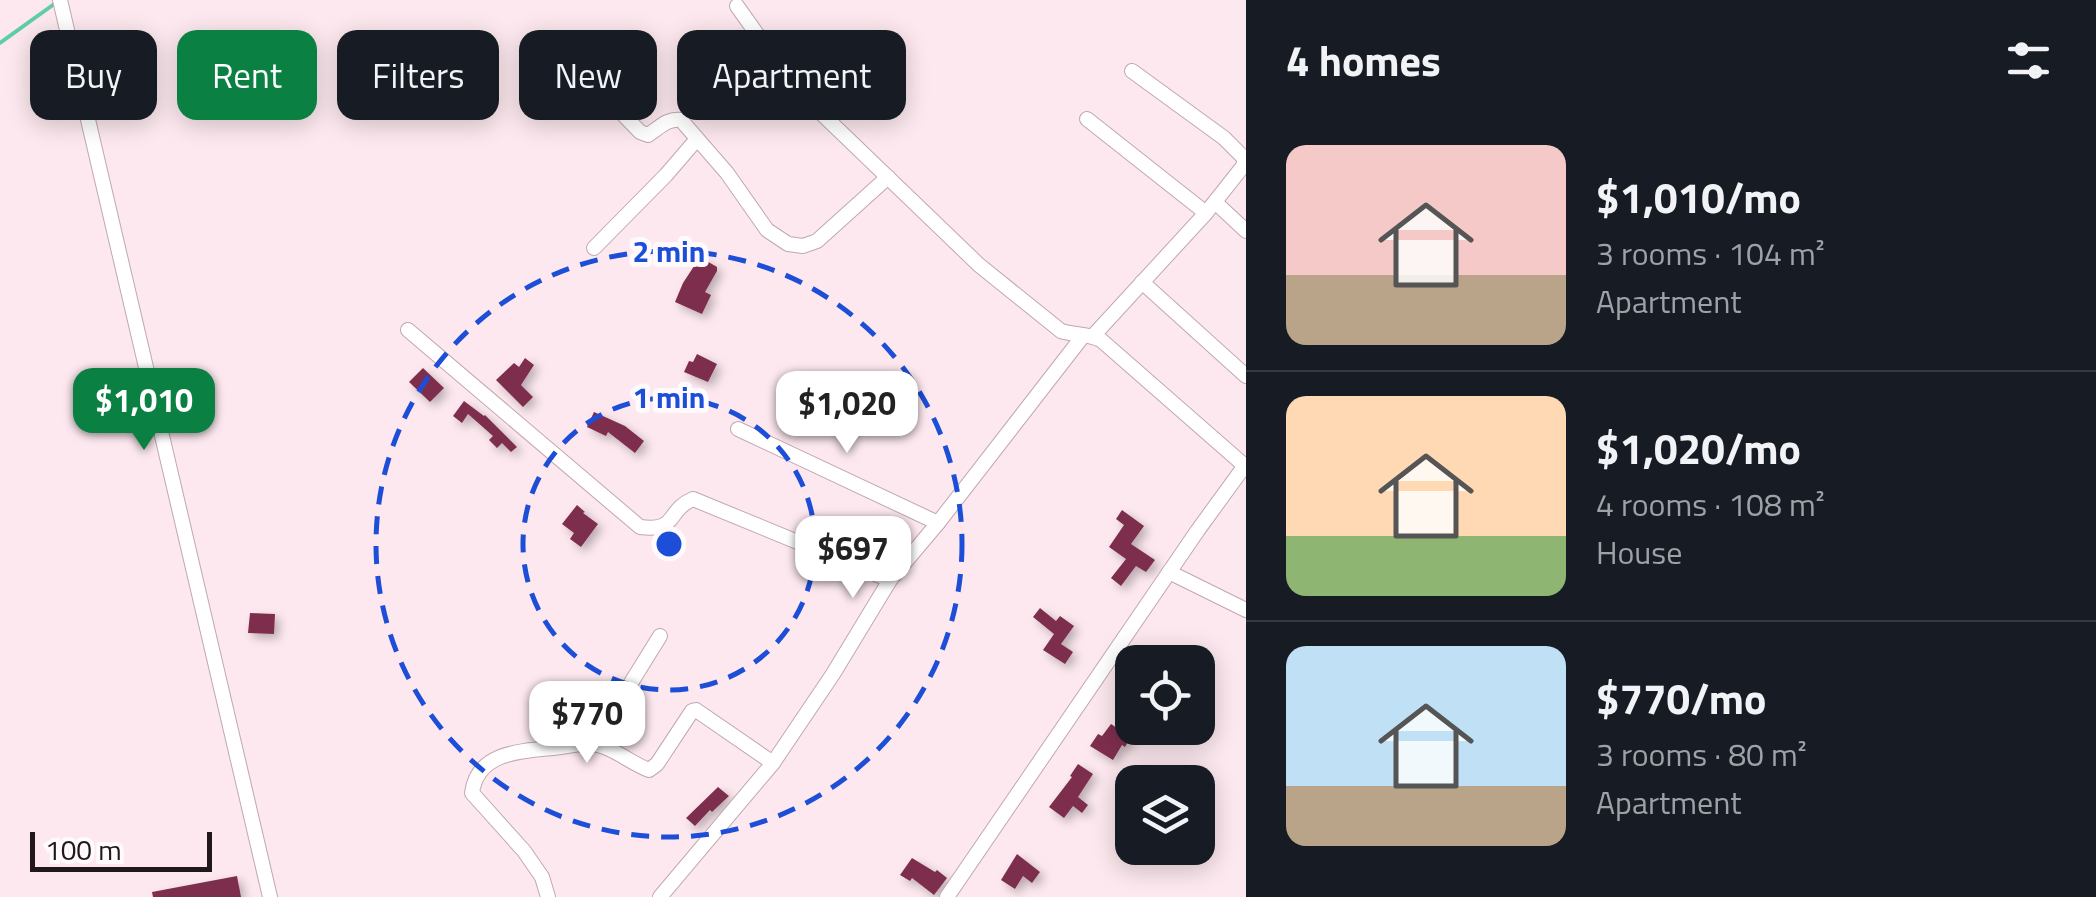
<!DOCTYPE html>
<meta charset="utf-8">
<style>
body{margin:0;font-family:"Titillium Web",sans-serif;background:#242831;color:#f1f3f6;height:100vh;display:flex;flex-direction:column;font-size:38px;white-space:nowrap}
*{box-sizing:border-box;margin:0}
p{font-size:32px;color:#9ea1a6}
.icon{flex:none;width:55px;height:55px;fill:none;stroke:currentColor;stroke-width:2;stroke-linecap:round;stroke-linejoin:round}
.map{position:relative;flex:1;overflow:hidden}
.side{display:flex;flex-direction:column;background:#171b24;width:850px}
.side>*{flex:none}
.guide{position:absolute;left:30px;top:30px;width:950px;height:90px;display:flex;gap:20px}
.tools{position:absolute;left:1115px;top:645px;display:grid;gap:20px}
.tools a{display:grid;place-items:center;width:100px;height:100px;border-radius:20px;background:#171b24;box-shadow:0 5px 25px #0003;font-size:50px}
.scale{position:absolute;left:30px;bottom:25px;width:182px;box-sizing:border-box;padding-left:10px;border:5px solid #20181a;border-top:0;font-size:28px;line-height:35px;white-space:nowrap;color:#20181a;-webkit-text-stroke:8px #fffafb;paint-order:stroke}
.price{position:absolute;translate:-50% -85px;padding:0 22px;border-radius:20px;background:#fff;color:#222;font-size:32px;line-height:65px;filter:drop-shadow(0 2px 5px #0008)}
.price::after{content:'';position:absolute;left:50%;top:60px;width:30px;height:22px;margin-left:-15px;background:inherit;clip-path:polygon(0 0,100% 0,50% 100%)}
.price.selected{background:#0b8043;color:#fff}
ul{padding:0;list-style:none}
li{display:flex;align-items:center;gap:30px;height:250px;padding:0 40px}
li+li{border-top:2px solid #363941}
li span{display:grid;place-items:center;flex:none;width:280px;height:200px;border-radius:20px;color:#555}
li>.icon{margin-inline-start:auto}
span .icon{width:120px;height:120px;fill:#fffc;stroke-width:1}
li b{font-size:42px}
h2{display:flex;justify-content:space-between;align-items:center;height:120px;padding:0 40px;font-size:42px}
.tag{padding:0 35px;border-radius:20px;background:#171b24;box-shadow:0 5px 25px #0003;font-size:35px;line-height:90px}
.tag.selected{background:#0b8043;color:#fff}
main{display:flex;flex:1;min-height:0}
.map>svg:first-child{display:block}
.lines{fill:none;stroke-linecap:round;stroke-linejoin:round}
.stream{stroke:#5ecda8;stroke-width:4}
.building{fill:#7e2e4e;filter:url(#shadow)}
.minor-casing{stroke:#c0a8af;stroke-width:16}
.minor{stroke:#fff;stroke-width:14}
.ring{fill:none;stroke:#1d4ed8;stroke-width:5;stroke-dasharray:18 12}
.centre{fill:#1d4ed8;stroke:#fffafb;stroke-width:5}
.ring-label{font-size:30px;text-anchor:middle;font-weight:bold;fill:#1d4ed8;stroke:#fffafb;stroke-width:10;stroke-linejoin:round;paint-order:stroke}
</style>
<main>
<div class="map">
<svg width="1246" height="897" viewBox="0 0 1246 897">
<defs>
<filter id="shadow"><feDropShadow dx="4.5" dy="4.5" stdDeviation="5" flood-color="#0004"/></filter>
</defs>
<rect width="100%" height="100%" fill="#fce8ee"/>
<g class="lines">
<polyline class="stream" points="0,43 57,2"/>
</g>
<g class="building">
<polygon points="700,257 717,267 717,271 705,292 711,295 702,314 675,302 683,283"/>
<polygon points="697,354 717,364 708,382 684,372 689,361 693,362"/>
<polygon points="525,358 534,365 521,385 533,397 523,407 496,380 514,363 519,367"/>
<polygon points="423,368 444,388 430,402 409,382"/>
<polygon points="464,401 484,416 485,415 517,447 511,452 502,443 497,448 489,440 493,436 468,414 462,423 453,416"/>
<polygon points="594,412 625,426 644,441 635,453 608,432 606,436 587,427"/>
<polygon points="577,505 585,512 583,513 598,524 581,547 570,539 574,533 562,524"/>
<polygon points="1122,510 1144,526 1131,544 1155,560 1146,572 1136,566 1121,586 1111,578 1126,559 1109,547 1124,525 1116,519"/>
<polygon points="1040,608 1056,621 1060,616 1074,626 1061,644 1073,652 1065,664 1043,650 1054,634 1033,617"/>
<polygon points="250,613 275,614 274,634 248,633"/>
<polygon points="1111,724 1131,737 1125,747 1122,745 1113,760 1090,746 1098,734 1102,736"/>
<polygon points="1078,764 1093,774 1078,797 1088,805 1082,813 1073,806 1064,818 1049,807 1072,777 1070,776"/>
<polygon points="718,787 729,796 712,812 710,810 695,826 686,818"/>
<polygon points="1017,854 1040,872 1032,883 1023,876 1015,889 1001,880"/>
<polygon points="912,858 935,872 937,870 947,878 934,895 912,878 910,881 900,875"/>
<polygon points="237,876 241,897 153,897 152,892"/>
</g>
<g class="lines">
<g class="minor-casing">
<g id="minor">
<polyline points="60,0 270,897"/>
<path d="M737,6L796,89L979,265L1061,331C1074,335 1089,334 1101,340L1245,466"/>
<path d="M592,82L640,132L648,135C659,128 667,118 681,120L727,173L767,230L788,244L803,246L817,241L888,177"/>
<polyline points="1087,119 1206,213"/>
<polyline points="1215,202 1246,231"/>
<polyline points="594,248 666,175 697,139"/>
<polyline points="1142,282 1246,376"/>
<path d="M408,330L640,527C679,532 665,511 693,499L890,580"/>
<polyline points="1093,336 1206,213 1244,165 1244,158 1224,138 1132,71"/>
<polyline points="738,429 938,523"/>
<polyline points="1169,572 1246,610"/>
<polyline points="593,744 660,636"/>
<path d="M548,897L542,877L524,851L472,793C477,752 521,751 553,748C565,747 580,743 592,744C612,746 630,763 649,770L657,764L692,711L696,710L773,763"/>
<polyline points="660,897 773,763 833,674 890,580 938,523 1083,336"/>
<polyline points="947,897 1198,530 1246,464"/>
</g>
</g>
<use href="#minor" class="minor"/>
</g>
<g class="ring">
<circle cx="669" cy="544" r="146"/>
<circle cx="669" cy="544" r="293"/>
</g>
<circle cx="669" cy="544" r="15" class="centre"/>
<g class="ring-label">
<text x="669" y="262">2 min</text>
<text x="669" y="408">1 min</text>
</g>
</svg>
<div class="tools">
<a><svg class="icon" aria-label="locate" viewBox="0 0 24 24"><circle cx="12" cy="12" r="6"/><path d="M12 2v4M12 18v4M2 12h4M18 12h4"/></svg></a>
<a><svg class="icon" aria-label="layers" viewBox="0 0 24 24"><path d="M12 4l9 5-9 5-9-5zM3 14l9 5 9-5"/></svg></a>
</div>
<div class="scale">100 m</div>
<b class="price selected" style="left:144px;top:453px">$1,010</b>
<b class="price" style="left:847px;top:456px">$1,020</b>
<b class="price" style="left:853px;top:601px">$697</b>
<b class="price" style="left:587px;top:766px">$770</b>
<div class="guide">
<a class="tag">Buy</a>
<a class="tag selected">Rent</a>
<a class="tag">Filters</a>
<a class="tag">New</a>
<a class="tag">Apartment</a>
</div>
</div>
<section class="side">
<h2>4 homes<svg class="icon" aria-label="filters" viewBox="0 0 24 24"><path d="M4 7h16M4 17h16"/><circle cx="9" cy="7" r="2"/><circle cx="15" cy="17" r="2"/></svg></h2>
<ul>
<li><span style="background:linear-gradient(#f6c9c9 65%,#b9a48a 0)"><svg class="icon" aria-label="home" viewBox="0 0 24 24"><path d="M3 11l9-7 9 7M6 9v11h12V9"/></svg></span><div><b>$1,010/mo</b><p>3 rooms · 104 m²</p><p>Apartment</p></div></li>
<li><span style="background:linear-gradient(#ffd9b3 70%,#8fb573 0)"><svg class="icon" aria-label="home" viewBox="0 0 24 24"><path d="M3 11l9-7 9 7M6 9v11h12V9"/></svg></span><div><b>$1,020/mo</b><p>4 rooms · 108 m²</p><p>House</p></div></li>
<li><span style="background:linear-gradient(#bfe0f5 70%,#b9a48a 0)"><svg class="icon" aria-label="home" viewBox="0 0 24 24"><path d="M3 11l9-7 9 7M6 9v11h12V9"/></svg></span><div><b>$770/mo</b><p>3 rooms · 80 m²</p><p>Apartment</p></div></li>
</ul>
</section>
</main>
